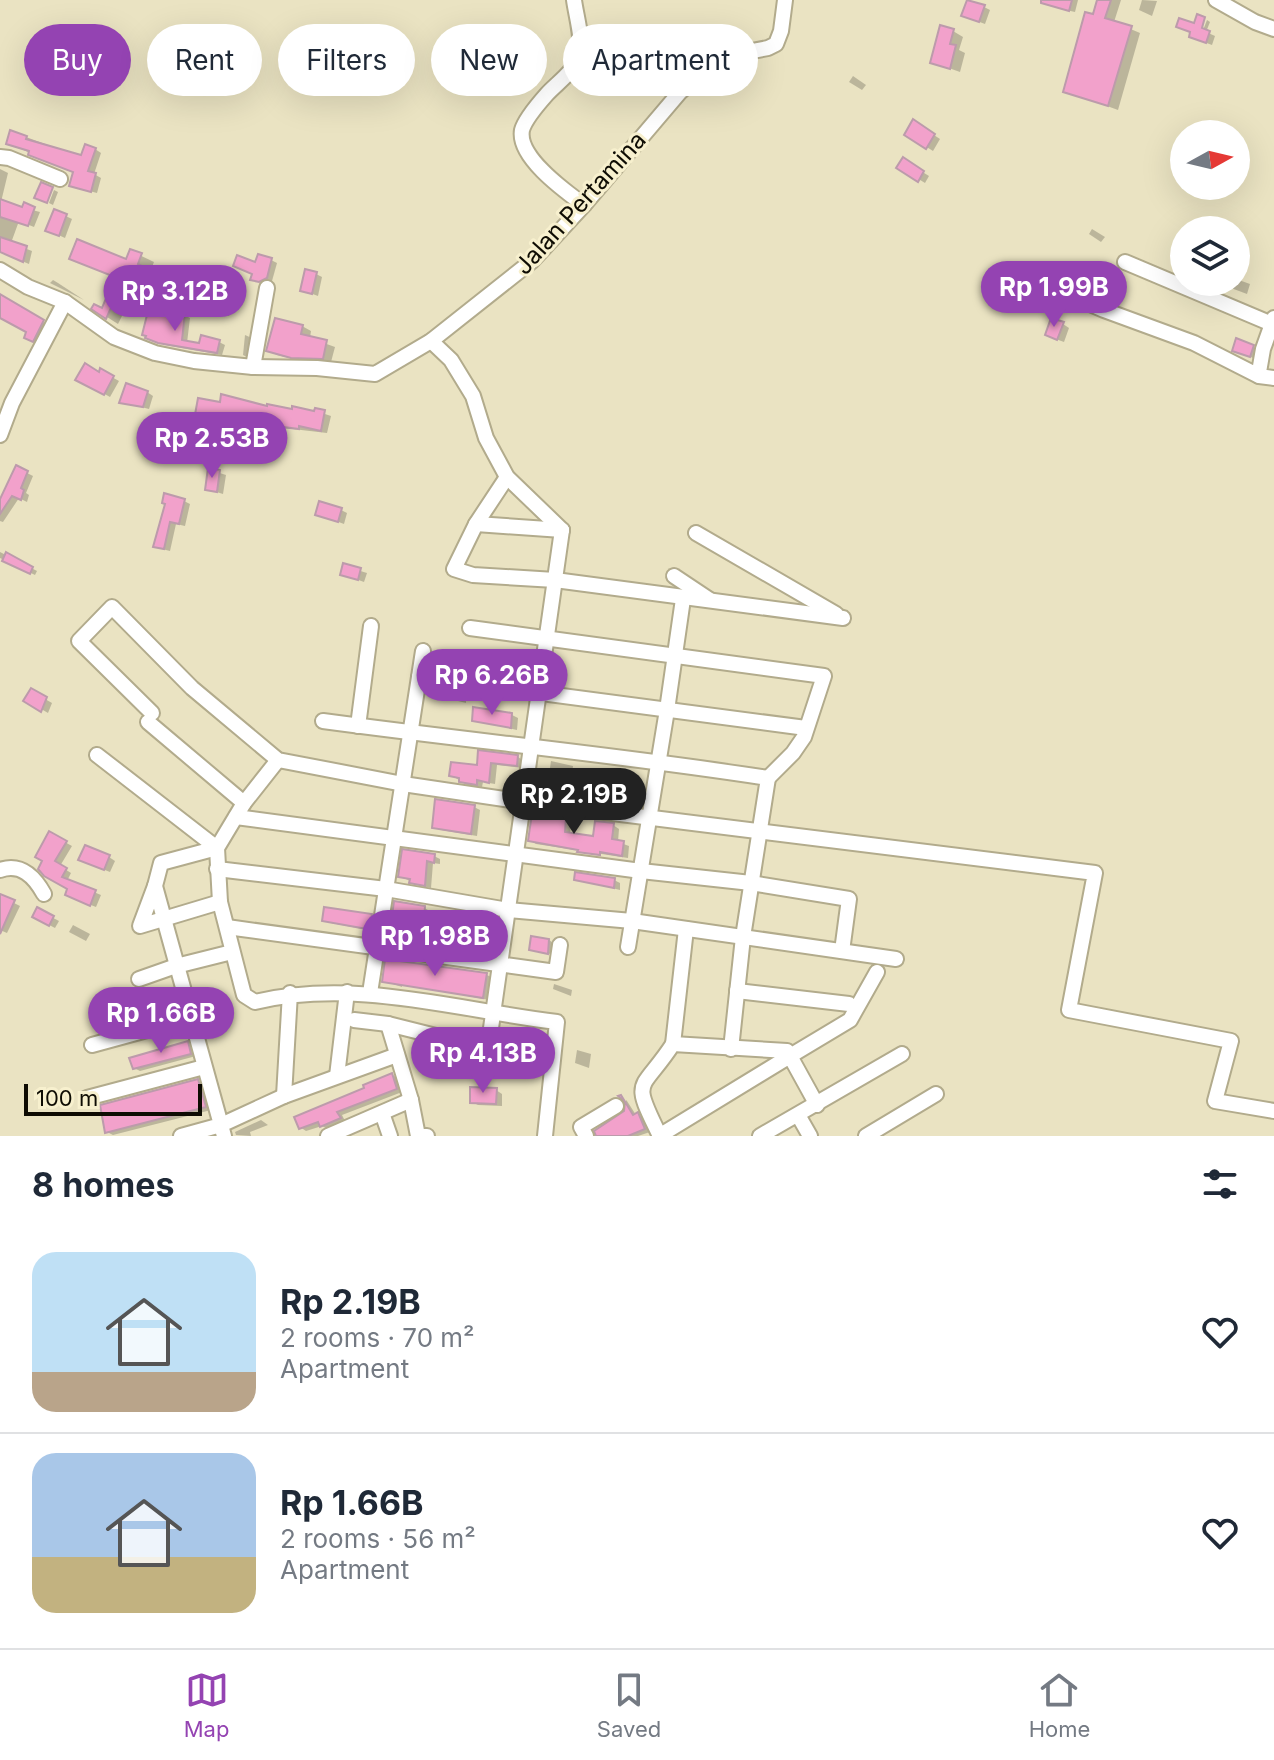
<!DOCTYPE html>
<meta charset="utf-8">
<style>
body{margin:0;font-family:Inter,sans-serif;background:#f2f2f3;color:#1f2937;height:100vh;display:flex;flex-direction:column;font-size:30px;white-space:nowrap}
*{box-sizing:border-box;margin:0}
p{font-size:26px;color:#747a83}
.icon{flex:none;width:44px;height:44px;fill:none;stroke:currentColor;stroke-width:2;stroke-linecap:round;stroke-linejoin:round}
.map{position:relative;height:1136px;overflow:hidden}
.side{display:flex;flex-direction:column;background:#fff;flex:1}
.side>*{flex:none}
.top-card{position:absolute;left:24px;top:24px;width:800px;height:72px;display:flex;gap:16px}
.needle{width:52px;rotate:82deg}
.buttons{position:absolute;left:1170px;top:120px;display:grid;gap:16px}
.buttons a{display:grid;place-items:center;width:80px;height:80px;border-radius:50%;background:#fff;box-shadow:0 8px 32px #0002;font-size:40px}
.scale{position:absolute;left:24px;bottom:20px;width:178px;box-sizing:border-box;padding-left:8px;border:4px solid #0e0c03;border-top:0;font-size:22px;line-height:28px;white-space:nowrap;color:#0e0c03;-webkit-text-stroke:6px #f7f0ce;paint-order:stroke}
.price{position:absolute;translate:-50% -68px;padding:0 18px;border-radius:28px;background:#9443b2;color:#fff;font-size:26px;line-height:52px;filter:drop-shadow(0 2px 4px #0008)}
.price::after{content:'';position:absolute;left:50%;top:48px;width:24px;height:18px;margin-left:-12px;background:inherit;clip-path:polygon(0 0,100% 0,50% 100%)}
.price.current{background:#222;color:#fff}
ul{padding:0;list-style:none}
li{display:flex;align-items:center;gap:24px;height:200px;padding:0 32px}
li+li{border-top:2px solid #e0e1e3}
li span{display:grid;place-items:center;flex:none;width:224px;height:160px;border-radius:24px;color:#555}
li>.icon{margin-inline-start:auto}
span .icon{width:96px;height:96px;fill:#fffc;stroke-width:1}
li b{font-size:34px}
h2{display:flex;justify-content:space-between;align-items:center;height:96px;padding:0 32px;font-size:34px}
.tag{padding:0 28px;border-radius:36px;background:#fff;box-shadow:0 8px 32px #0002;font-size:28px;line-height:72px}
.tag.current{background:#9443b2;color:#fff}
.menu{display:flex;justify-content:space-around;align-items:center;height:112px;border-top:2px solid #e0e1e3;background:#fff;font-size:22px;color:#747a83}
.menu a{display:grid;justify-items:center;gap:4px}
.menu .current{color:#9443b2}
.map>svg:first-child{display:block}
.shadow{fill:#0003}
.building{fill:#f2a1cb;stroke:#bc9bab;stroke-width:2}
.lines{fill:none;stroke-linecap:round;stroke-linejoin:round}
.street-casing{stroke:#b2ab8c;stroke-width:18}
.street{stroke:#fff;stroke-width:14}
.labels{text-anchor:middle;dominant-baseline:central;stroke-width:6;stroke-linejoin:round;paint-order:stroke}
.street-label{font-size:24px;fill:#0e0c03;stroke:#f7f0ce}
</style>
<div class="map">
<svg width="1274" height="1136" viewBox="0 0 1274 1136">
<rect width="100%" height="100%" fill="#eae3c2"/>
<g class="shadow">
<polygon points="1052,0 1078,0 1075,12 1057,8 1051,4"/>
<polygon points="1100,0 1121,0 1114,22 1140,33 1118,110 1066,91"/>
<polygon points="1142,0 1157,1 1152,16 1139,10"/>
<polygon points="984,7 990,10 985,24 969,18"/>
<polygon points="1207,20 1210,22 1206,32 1215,36 1212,45 1196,39 1200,38"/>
<polygon points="953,31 963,37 959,50 965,53 960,72 932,62"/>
<polygon points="853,76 866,85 862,90 849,82"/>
<polygon points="914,122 940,139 933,151 906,134"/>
<polygon points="26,137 83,158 95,149 101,153 94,174 101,178 97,193 78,188 75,172 14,146"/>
<polygon points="903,160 929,176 925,183 899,167"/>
<polygon points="0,169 8,173 1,202 40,212 34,227 19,221 11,243 32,251 29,264 0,252"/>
<polygon points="54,190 58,192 53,205 49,203"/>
<polygon points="55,211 72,219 65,238 54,233"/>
<polygon points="1092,229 1105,237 1101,242 1089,234"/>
<polygon points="131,251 154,262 150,272 153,274 139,311 127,306 118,324 107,317 103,311 116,278 71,258 128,262"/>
<polygon points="271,260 277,263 272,281 266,284 253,279 257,264"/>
<polygon points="316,274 322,277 318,296 302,290"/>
<polygon points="1236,279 1250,284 1247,294 1215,282 1236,282"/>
<polygon points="53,280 58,283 84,300 50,283"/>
<polygon points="0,300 9,302 51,327 42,345 26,337 29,332 0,316"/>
<polygon points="221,304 232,308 229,316 218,312"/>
<polygon points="184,315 190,318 187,343 201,345 219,342 225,345 222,355 165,345 144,334"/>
<polygon points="1063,324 1069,328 1064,342 1053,338"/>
<polygon points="302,326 311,331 310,338 335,347 331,362 302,361 277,355 268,350"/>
<polygon points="245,335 254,339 249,358 243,355"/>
<polygon points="1253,347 1259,350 1256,359 1240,353"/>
<polygon points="101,371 119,381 110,397 78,379 100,374"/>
<polygon points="147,392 153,396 149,409 121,402"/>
<polygon points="221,404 316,413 316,411 331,416 327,433 241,423 237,445 215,439 217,425 196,419"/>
<polygon points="17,468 33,476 26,493 29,495 27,502 19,498 3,522 0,521 0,505"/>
<polygon points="210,470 226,475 223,494 207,489"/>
<polygon points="184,501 190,504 185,526 176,524 170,551 162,549 156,546 167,504"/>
<polygon points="341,510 347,513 344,524 317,514"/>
<polygon points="0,552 37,571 35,575 0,558"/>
<polygon points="344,566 367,573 364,582 342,574"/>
<polygon points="31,691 52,703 48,713 26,700"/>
<polygon points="444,692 460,695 466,698 466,703 450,699 444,696"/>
<polygon points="512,715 518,718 517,730 474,720"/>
<polygon points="480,753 518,757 524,761 523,768 497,765 495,784 483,782 482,787 467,785 451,775 478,768"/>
<polygon points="551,761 573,766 572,774 550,768"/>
<polygon points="474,807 480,810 477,836 441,830 434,827"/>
<polygon points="565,819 571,823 570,835 595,838 613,825 619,829 618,842 629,846 628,858 536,844 530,840"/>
<polygon points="50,834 72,846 60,866 71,873 67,881 101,895 96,907 73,898 70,888 45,874"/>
<polygon points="434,856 440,859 440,864 433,863 431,888 418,885 400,876"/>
<polygon points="109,857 115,861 110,872 87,863"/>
<polygon points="576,879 614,880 620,883 620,890"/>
<polygon points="0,896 20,906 7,933 0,930"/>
<polygon points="424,908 430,911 429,924 477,930 494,920 500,923 495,955 469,951 463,948 463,945 398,932 392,929"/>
<polygon points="38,910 59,921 55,928 34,917"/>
<polygon points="371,916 377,919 376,928 373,927 373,931 331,923 324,920"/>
<polygon points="73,925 90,934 86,941 69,932"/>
<polygon points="549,940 555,944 554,955 532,949"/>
<polygon points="487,975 493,978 489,1000 402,984 402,987 384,981"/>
<polygon points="554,984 572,990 571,996 553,989"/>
<polygon points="122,1007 128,1010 124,1030 108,1034 103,1031"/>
<polygon points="187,1044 193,1047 196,1056 140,1071 134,1068"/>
<polygon points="577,1050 591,1054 589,1068 575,1063"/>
<polygon points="392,1075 398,1078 402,1092 342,1115 345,1121 328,1129 322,1126 306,1131 300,1127"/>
<polygon points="198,1081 204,1085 211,1110 113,1135 107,1132"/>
<polygon points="496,1090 502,1094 502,1106 478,1105 472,1102"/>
<polygon points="626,1100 627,1101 636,1115 644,1118 650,1132 638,1136 598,1136 626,1113"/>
<polygon points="261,1120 268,1125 250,1132 251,1136 236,1135 235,1132"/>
</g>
<g class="building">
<polygon points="967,0 985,5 979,22 961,16"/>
<polygon points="1041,0 1072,0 1069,11 1041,3"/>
<polygon points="1097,0 1111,0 1105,18 1132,26 1108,106 1063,92 1085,12 1093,14"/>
<polygon points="1197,14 1205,17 1202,28 1210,31 1206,43 1189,37 1190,32 1176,27 1179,18 1194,23"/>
<polygon points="940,25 954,29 950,44 956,45 950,69 930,63"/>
<polygon points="913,119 935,134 926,149 904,135"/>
<polygon points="10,130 27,136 26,139 81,155 85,144 96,148 88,171 96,173 91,192 69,186 73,172 28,155 29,151 6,144"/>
<polygon points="903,157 924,171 918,182 896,168"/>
<polygon points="41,182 53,187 47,203 34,198"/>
<polygon points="0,199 22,207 24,202 35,207 28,226 0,217"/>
<polygon points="54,209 67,214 59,236 45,231"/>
<polygon points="0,237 27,246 23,262 0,252"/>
<polygon points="77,239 126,259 130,249 142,253 138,264 142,266 126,306 114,301 106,319 91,309 94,304 102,308 115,277 69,259"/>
<polygon points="258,254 272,258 267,278 259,282 250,280 252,274 233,266 237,255 255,262"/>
<polygon points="305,269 317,272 312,294 300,291"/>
<polygon points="0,294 44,320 33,342 24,338 26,332 0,318"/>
<polygon points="148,311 174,318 176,311 185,313 182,340 199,343 201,335 220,340 217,353 158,343 145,338 146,336 142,335"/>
<polygon points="275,318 303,325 301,334 327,340 323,359 291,358 266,351"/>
<polygon points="1051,318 1064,322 1057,340 1045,335"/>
<polygon points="1236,338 1254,345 1250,357 1232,351"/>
<polygon points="85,363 99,372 100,368 114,376 104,395 75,380"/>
<polygon points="126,383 148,391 143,407 119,403"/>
<polygon points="221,394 267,406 267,404 292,409 292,406 314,411 315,408 325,410 321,431 299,426 299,429 235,421 231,443 213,440 215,424 194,420 198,398 220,402"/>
<polygon points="16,465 28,471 21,488 24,490 21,500 12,496 0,514 0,499"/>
<polygon points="208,468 220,470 217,492 205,490"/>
<polygon points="164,493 185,499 179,524 170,522 164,549 153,547 165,504 162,503"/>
<polygon points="319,501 342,508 338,522 315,515"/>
<polygon points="6,552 33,567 30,574 2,561"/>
<polygon points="343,563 361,568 358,580 340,575"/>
<polygon points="31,688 47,697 41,712 23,701"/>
<polygon points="473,707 512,713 511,728 472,721"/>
<polygon points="478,750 518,755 517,766 491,763 489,783 477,780 477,785 459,782 459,778 449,776 451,762 477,765"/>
<polygon points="435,799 475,805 471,834 432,828"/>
<polygon points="532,813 566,817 565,832 593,836 595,821 614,823 612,839 624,841 622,856 600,852 600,855 577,852 578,850 528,841"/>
<polygon points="49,831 67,841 55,861 67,868 62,877 96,890 90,906 65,895 67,889 44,876 38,869 42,861 35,857"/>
<polygon points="85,845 110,855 104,870 78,860"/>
<polygon points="402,849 435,854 434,863 427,861 425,886 409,883 410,879 398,877"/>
<polygon points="575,872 615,878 614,888 574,880"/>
<polygon points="0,894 15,900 0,934"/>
<polygon points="394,901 425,906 424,921 475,928 477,915 495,918 489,953 461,949 461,944 390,930"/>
<polygon points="37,907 54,916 49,926 32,917"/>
<polygon points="324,907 372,914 370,926 367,925 367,929 322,921"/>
<polygon points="531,936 549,939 548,954 529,950"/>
<polygon points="385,959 487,973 483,998 382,982"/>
<polygon points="104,1001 123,1005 118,1027 100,1032"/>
<polygon points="188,1041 191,1054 133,1069 129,1058"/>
<polygon points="392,1073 397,1089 337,1112 341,1118 320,1127 318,1122 299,1129 294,1117 364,1088 363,1085"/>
<polygon points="198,1079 206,1107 105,1133 100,1105"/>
<polygon points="470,1087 497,1088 496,1104 470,1103"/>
<polygon points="621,1095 633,1115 638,1112 645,1129 628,1136 596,1136 594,1131 624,1111 625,1102 618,1096"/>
</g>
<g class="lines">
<g class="street-casing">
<g id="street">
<path d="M574,0C576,16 584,41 579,56C573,73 558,82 547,94C539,103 525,119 522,130C517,157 565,191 584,205"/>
<polyline points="1216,0 1255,22 1274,29"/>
<polyline points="0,157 9,158 60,179"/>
<polyline points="1125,262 1272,324"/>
<polyline points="0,270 28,287 65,302 114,337 155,353 194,361 253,367 317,368 375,374 431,341 532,261 584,205 680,92 715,61 726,56 768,48 776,44 781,31 785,0"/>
<polyline points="1058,290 1104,310 1194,343 1259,376"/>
<polyline points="1274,318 1263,349 1259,372 1259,376 1274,378"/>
<polyline points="431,341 451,360 473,396 486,438 507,477 562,530"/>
<polyline points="253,367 267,288"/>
<polyline points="0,435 12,403 65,302"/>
<polyline points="507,477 476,524 454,569 473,575 555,580 843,618"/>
<polyline points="476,524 562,530"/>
<polyline points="696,533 836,614"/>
<polyline points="674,576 710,600"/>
<polyline points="470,628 824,676 804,737 793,753 768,778"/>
<polyline points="419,677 806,728"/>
<polyline points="152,713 79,641 112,607 192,688 278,760 403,784 524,802 1095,873 1069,1010 1231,1041 1215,1101 1274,1111"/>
<path d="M323,721C471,741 620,755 768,778L743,937L731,1049"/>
<polyline points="148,722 244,803"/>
<polyline points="358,726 371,626"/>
<polyline points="97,755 217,848"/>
<path d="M278,760L244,803L217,848L220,902L244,995L255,1002C355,978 457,1010 557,1022L545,1136"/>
<polyline points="236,817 641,871 751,883 849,899 842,951"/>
<polyline points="217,869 386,889 508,910 632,921 896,959"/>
<path d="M0,870C21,863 34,876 44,894"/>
<polyline points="155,886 140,926 220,902"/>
<polyline points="227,927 556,972 560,945"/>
<polyline points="628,947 667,710 683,599"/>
<polyline points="139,979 176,966 232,952"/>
<polyline points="737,991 849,1004"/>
<polyline points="370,993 423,651"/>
<polyline points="354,1020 388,1024 488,1049 552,1059"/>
<polyline points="388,1024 411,1100 418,1136 427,1136"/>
<polyline points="673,1044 686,929"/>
<polyline points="92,1045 191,1018"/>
<polyline points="488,1049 562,530"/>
<polyline points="337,1076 347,992"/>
<polyline points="284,1096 290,993"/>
<polyline points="87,1098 204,1067"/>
<polyline points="382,1113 390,1136"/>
<polyline points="798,1115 810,1136"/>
<polyline points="181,1136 221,1125 155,886 161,863 217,848"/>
<polyline points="224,1136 221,1125 284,1096 397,1055"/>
<polyline points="328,1136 411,1100"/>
<polyline points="586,1136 581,1127 616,1106"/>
<polyline points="659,1136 790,1056 817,1105"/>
<path d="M660,1136C630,1076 641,1093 673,1044L787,1051L790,1056L850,1020L877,972"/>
<polyline points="760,1136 902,1054"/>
<polyline points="866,1136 936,1094"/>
</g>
</g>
<use href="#street" class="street"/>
</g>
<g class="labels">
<g class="street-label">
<text transform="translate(580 203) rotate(-48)">Jalan Pertamina</text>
</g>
</g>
</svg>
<div class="buttons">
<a><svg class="needle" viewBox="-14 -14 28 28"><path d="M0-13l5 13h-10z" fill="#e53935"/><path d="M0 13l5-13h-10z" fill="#747a83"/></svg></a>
<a><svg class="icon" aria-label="layers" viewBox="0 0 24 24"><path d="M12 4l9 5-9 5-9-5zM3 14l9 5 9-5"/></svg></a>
</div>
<div class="scale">100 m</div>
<b class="price" style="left:1054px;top:329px">Rp 1.99B</b>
<b class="price" style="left:175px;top:333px">Rp 3.12B</b>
<b class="price" style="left:212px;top:480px">Rp 2.53B</b>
<b class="price" style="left:492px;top:717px">Rp 6.26B</b>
<b class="price current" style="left:574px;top:836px">Rp 2.19B</b>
<b class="price" style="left:435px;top:978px">Rp 1.98B</b>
<b class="price" style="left:161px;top:1055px">Rp 1.66B</b>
<b class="price" style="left:483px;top:1095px">Rp 4.13B</b>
<div class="top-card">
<a class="tag current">Buy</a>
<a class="tag">Rent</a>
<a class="tag">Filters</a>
<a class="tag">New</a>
<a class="tag">Apartment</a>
</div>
</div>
<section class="side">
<h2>8 homes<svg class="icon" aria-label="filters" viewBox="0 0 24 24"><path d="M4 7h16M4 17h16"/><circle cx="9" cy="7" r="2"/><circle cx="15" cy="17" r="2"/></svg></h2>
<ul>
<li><span style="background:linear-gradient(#bfe0f5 75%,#b9a48a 0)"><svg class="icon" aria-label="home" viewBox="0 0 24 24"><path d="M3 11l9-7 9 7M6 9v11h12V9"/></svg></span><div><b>Rp 2.19B</b><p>2 rooms · 70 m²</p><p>Apartment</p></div><svg class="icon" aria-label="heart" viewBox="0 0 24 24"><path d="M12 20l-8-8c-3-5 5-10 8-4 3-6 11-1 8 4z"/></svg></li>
<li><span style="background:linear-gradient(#a9c7e8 65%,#c2b280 0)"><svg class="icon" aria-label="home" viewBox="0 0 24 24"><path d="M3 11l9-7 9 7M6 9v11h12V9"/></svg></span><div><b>Rp 1.66B</b><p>2 rooms · 56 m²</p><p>Apartment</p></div><svg class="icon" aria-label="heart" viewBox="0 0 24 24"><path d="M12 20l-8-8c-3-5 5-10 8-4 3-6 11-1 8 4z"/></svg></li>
</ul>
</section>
<nav class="menu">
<a class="current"><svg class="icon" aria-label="map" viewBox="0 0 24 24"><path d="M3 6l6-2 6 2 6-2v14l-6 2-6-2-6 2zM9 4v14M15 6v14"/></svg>Map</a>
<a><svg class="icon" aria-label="saved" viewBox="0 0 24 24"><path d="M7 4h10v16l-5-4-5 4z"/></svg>Saved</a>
<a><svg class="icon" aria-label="home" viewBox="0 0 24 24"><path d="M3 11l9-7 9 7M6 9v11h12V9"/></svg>Home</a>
</nav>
